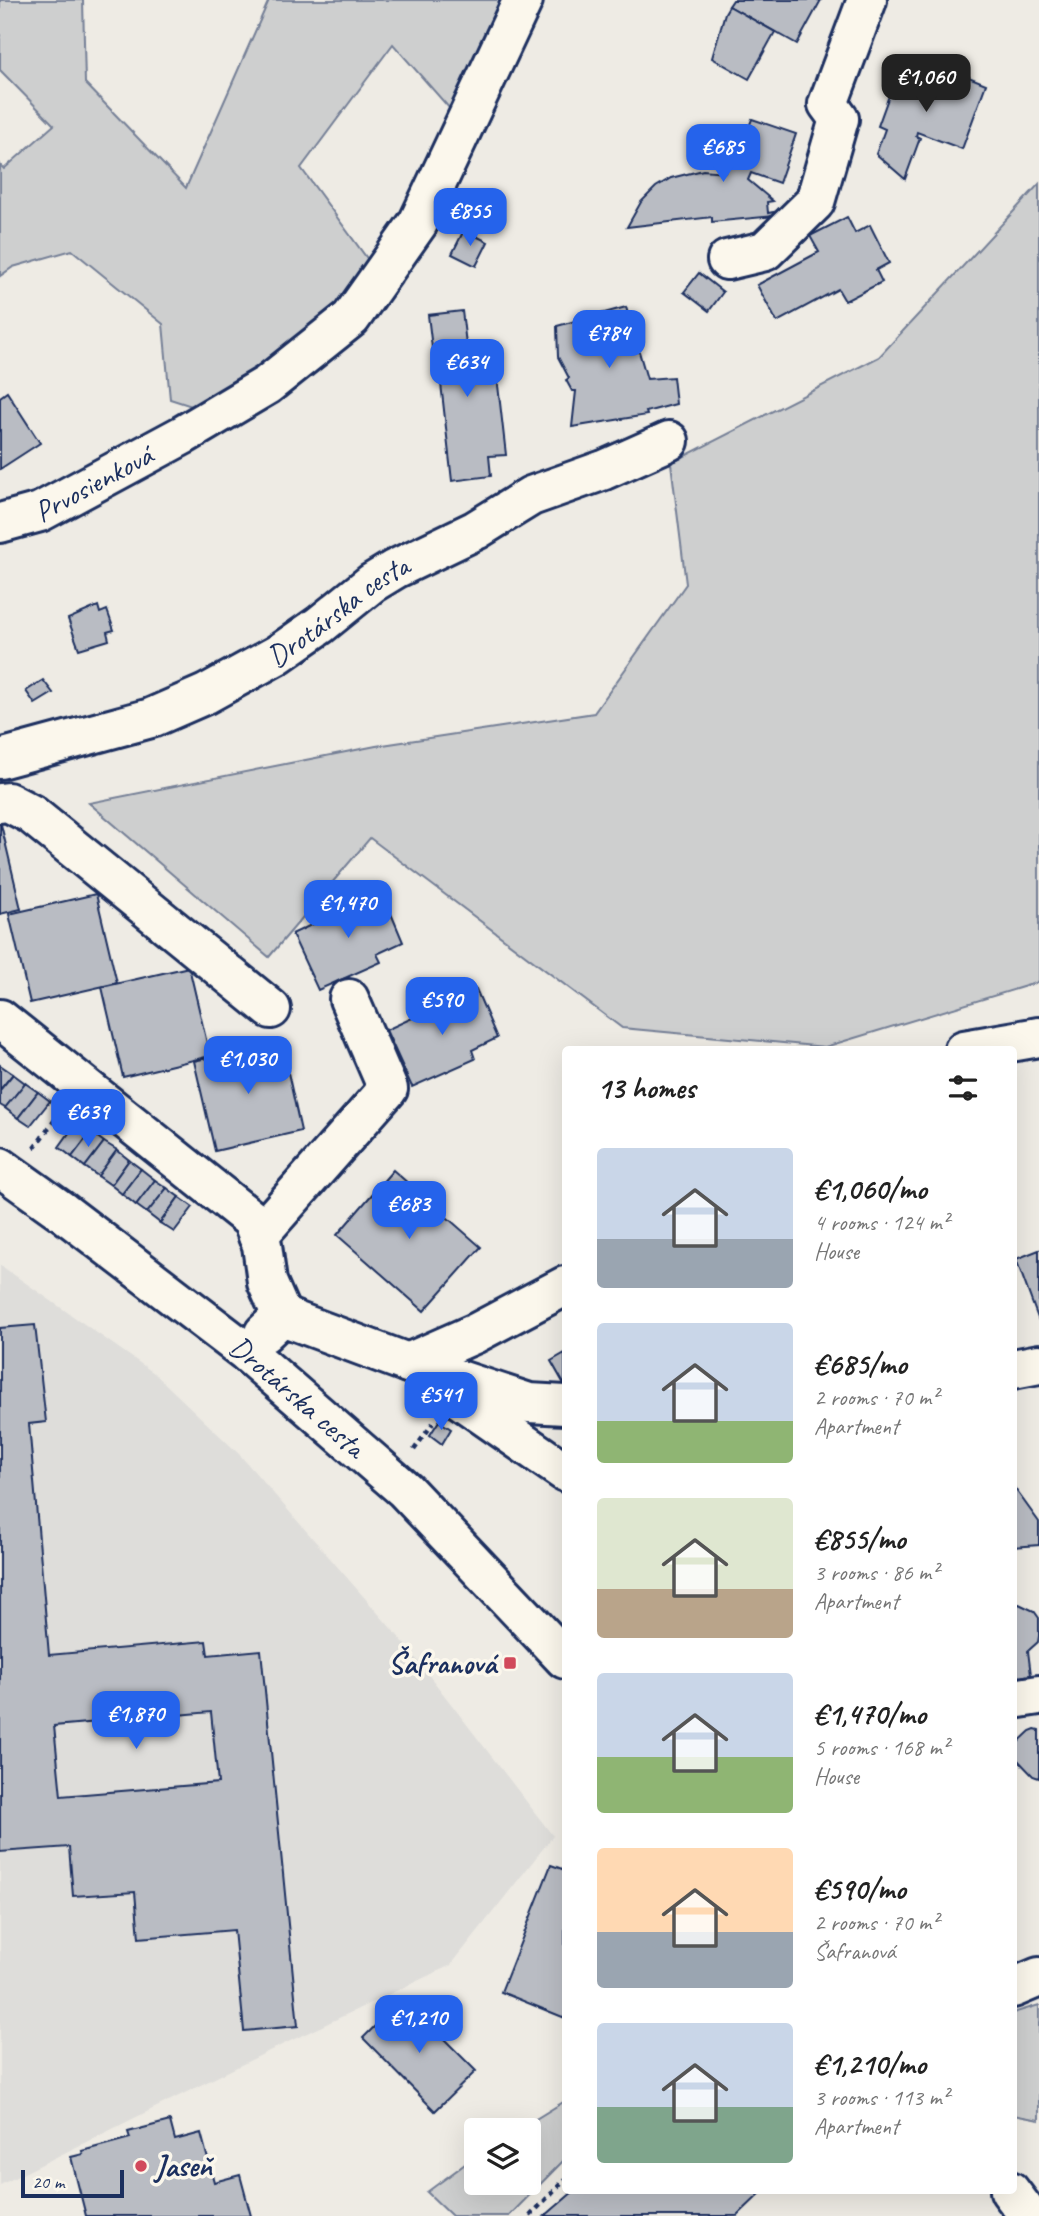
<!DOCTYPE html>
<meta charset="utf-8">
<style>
body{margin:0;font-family:Caveat,sans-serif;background:#f6f6f6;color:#222;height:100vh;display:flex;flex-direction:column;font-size:26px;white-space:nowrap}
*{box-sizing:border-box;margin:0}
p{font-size:23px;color:#767676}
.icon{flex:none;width:38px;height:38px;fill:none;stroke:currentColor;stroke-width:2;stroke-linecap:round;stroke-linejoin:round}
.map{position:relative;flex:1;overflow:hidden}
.details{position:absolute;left:562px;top:1046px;width:455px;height:1148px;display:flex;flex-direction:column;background:#fff;border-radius:7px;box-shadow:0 7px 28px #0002}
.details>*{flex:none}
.tools{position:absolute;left:464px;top:2118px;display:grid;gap:14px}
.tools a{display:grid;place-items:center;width:77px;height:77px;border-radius:7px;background:#fff;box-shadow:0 7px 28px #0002;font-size:35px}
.scale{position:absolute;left:21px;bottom:18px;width:103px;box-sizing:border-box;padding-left:7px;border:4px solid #1b2f5e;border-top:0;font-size:19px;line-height:24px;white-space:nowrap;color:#1b2f5e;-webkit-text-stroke:5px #fbf7ec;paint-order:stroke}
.price{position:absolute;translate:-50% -60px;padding:0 16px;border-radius:14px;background:#2563eb;color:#fff;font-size:23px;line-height:46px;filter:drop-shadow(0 2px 4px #0008)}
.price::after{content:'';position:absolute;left:50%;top:42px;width:21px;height:16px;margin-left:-10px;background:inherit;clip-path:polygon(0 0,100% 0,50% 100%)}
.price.current{background:#222;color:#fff}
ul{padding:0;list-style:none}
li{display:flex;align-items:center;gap:21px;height:175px;padding:0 35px}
li span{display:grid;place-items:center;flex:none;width:196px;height:140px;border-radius:7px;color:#555}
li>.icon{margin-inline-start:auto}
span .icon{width:84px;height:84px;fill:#fffc;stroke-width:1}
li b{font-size:30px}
h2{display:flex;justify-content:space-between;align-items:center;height:84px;padding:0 35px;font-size:30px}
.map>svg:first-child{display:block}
.built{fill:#deddda}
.green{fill:#cecfcf;stroke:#747f96;stroke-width:2}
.building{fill:#b9bcc3;stroke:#1b2f5e;stroke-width:2;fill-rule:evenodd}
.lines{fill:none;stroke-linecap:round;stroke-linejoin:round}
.minor-casing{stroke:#1b2f5e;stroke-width:44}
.path{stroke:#1b2f5e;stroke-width:4.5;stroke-dasharray:5 5;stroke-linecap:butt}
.minor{stroke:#fbf7ec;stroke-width:38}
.poi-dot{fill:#d1495b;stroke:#fbf7ec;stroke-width:2.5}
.labels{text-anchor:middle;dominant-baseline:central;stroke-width:7;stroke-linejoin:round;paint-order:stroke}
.street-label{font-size:30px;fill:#1b2f5e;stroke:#fbf7ec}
.poi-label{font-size:30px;font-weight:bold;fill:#1b2f5e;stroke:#fbf7ec;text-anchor:end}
</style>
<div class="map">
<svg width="1039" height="2216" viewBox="0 0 1039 2216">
<rect width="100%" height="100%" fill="#eeebe4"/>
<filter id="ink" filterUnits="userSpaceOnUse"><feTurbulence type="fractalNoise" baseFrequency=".0143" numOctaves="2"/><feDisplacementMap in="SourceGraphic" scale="14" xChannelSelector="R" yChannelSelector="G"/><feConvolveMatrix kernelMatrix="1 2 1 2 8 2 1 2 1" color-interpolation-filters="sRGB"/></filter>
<g filter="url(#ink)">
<polygon class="built" points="0,1265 154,1373 239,1454 404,1643 553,1836 451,1965 269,2051 0,2185"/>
<g class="green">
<polygon points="0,0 83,0 85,83 186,188 269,0 504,0 450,109 393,44 301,168 377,272 207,411 170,399 163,324 72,250 13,267 0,276 0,165 4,169 54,125 0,70"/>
<polygon points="1039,184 1039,982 825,1047 622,1028 370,838 269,957 89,803 376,746 594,713 686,584 671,463 879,357"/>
<polygon points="1039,2005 1039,2120 1013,2115 1013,2013"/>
<polygon points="565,2101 565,2159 509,2216 452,2216 427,2192 476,2156 476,2182 528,2182 528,2130 518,2130"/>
</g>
<g class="building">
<polygon points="733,0 821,0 797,44 729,6"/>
<polygon points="729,6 775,32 749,79 712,58 725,13"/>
<polygon points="899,68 934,80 954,71 986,84 962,149 917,132 916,136 920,138 905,179 876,154 885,129 878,126"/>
<polygon points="752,119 796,134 779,183 751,173 748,180 773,201 767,202 768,213 774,212 775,216 712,222 712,217 627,227 641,202 656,187 671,178 703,170 725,172 734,146 741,148"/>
<polygon points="847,217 855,233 870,225 889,263 876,270 882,282 845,301 838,289 777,322 757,285 819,252 810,236"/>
<polygon points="464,230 488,242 476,266 452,254"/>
<polygon points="699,273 723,292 709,311 684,292"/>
<polygon points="626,307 647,379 673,377 676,404 646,412 647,415 572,427 576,391 572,391 566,380 569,378 558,357 557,326"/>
<polygon points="462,311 466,344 477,343 479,361 495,359 506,455 489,456 491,476 452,481 437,348 432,348 428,315"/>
<polygon points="7,392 40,443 0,469 0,397"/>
<polygon points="98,606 100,613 107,610 114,630 107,632 109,640 79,649 68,619"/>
<polygon points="43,680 53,693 35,704 26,691"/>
<polygon points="0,820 21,909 0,914"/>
<polygon points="382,892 403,942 377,954 381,962 318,990 292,934 337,913 334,905 353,896 357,904"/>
<polygon points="96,894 117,983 30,1003 9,914"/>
<polygon points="189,967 210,1056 123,1077 102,987"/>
<polygon points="476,989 497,1038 472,1050 475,1059 412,1087 386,1030 432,1009 428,1001 447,993 451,1001"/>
<polygon points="281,1041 301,1131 215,1151 194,1061"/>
<polygon points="0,1065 13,1074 0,1090"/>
<polygon points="13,1074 25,1083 5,1108 0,1105 0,1090"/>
<polygon points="25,1083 38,1092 18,1118 5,1108"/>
<polygon points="38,1092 50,1101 30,1126 18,1118"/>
<polygon points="77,1122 91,1132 72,1157 59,1147"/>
<polygon points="91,1132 104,1142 85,1167 72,1157"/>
<polygon points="104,1142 117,1150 98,1176 85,1167"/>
<polygon points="117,1150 129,1160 111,1185 98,1176"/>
<polygon points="129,1160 141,1169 122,1194 111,1185"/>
<polygon points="141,1169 155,1180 136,1205 122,1194"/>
<polygon points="393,1170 481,1247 424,1311 337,1235"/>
<polygon points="155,1180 167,1188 147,1213 136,1205"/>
<polygon points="167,1188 179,1197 160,1223 147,1213"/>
<polygon points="179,1197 193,1207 174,1232 160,1223"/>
<polygon points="1039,1250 1039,1321 1016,1259"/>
<path d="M35,1325L46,1422L29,1424L49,1655L206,1641L208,1655L261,1650L298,2026L244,2031L234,1930L139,1938L135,1892L73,1896L69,1847L0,1852V1328ZM211,1712L218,1783L61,1796L54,1726Z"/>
<polygon points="565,1353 565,1383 564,1384 551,1361"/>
<polygon points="439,1421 451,1429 442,1444 430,1435"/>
<polygon points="1013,1486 1039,1522 1039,1545 1013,1547"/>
<polygon points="1019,1604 1034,1611 1039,1618 1039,1636 1038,1642 1028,1651 1031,1675 1013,1678 1013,1605"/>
<polygon points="1035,1729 1039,1730 1039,1778 1033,1776 1013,1755 1013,1747 1030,1731"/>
<polygon points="551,1865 565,1870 565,2018 501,1992"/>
<polygon points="403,1998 476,2071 435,2111 363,2038"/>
<polygon points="170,2121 175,2140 201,2133 214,2182 240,2175 251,2216 86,2216 71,2157 83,2154 82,2151 130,2138 128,2132"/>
<polygon points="574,2191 763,2191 737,2216 545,2216"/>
</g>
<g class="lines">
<g class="minor-casing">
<g id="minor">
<polyline points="727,260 765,251 815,202 839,119 828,104 867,0"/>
<path id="s1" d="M0,523L40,512L183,435L267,385L351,318L418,223L523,0"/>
<path id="s2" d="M0,759L151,718L206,694L277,655L320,625L372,583L395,569L476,530L531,496L604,470L669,441"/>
<polyline points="0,803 8,802 31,814 271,1009"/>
<polyline points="0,1019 252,1220 262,1245 267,1282 282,1316"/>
<polyline points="964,1050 1039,1037"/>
<path id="s3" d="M0,1167L63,1212L245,1351L405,1490L565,1659"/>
<polyline points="258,1236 388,1089 349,999"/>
<polyline points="264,1333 282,1316 408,1363 529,1403 565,1405"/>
<polyline points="408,1363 476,1333 565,1286"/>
<polyline points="1013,1369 1039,1364"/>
<polyline points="441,1386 565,1472"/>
<polyline points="1013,1699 1039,1695"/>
<polyline points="1013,1988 1039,1977"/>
<polyline points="1010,2191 1029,2216"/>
</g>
</g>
<g class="path">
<polyline points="34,1148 60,1113"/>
<polyline points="414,1450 433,1423"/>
<polyline points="530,2216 565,2179"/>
</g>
<use href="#minor" class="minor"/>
</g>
</g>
<g class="poi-dot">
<rect x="503" y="1656" width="14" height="14" rx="3.5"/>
<circle cx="141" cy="2166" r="7"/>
</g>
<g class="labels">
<g class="street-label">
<text stroke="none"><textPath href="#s1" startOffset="102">Prvosienková</textPath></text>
<text stroke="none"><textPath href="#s2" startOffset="373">Drotárska cesta</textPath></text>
<text stroke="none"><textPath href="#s3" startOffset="376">Drotárska cesta</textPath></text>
</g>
<g class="poi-label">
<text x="496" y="1663">Šafranová</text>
<text x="155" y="2166" text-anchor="start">Jaseň</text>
</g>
</g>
</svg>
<div class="tools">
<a><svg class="icon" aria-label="layers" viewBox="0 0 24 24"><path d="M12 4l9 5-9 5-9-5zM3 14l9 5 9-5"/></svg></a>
</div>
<div class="scale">20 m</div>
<b class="price current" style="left:926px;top:114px">€1,060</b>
<b class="price" style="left:723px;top:184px">€685</b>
<b class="price" style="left:470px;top:248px">€855</b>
<b class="price" style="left:609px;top:370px">€784</b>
<b class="price" style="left:467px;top:399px">€634</b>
<b class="price" style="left:348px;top:940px">€1,470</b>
<b class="price" style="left:442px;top:1037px">€590</b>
<b class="price" style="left:248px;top:1096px">€1,030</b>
<b class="price" style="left:88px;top:1149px">€639</b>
<b class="price" style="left:409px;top:1241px">€683</b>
<b class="price" style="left:441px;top:1432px">€541</b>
<b class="price" style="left:136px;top:1751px">€1,870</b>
<b class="price" style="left:419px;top:2055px">€1,210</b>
<section class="details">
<h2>13 homes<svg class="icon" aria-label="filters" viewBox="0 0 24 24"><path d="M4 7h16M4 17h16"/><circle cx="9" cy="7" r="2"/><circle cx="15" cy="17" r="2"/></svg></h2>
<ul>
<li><span style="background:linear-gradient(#c9d6e8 65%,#9aa5b1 0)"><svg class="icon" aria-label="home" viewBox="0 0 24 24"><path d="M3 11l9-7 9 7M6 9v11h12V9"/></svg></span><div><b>€1,060/mo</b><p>4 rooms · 124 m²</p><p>House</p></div></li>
<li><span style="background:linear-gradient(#c9d6e8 70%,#8fb573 0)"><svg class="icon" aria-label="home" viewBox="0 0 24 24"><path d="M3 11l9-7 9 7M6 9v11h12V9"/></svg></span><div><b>€685/mo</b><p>2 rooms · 70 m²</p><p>Apartment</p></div></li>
<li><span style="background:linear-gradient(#dfe7d0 65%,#b9a48a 0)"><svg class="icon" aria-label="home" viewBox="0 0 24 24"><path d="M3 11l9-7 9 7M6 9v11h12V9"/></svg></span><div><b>€855/mo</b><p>3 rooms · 86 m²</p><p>Apartment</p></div></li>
<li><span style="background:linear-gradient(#c9d6e8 60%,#8fb573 0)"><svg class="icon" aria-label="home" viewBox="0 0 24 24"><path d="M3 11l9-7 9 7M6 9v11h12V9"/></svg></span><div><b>€1,470/mo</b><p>5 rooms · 168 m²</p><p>House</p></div></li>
<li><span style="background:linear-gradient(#ffd9b3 60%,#9aa5b1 0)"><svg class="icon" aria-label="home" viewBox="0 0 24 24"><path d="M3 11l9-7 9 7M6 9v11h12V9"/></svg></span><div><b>€590/mo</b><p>2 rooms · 70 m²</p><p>Šafranová</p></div></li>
<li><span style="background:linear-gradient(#c9d6e8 60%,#7fa58c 0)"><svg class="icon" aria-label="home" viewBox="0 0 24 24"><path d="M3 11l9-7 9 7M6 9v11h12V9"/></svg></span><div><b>€1,210/mo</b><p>3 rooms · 113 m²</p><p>Apartment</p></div></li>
</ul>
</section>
</div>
